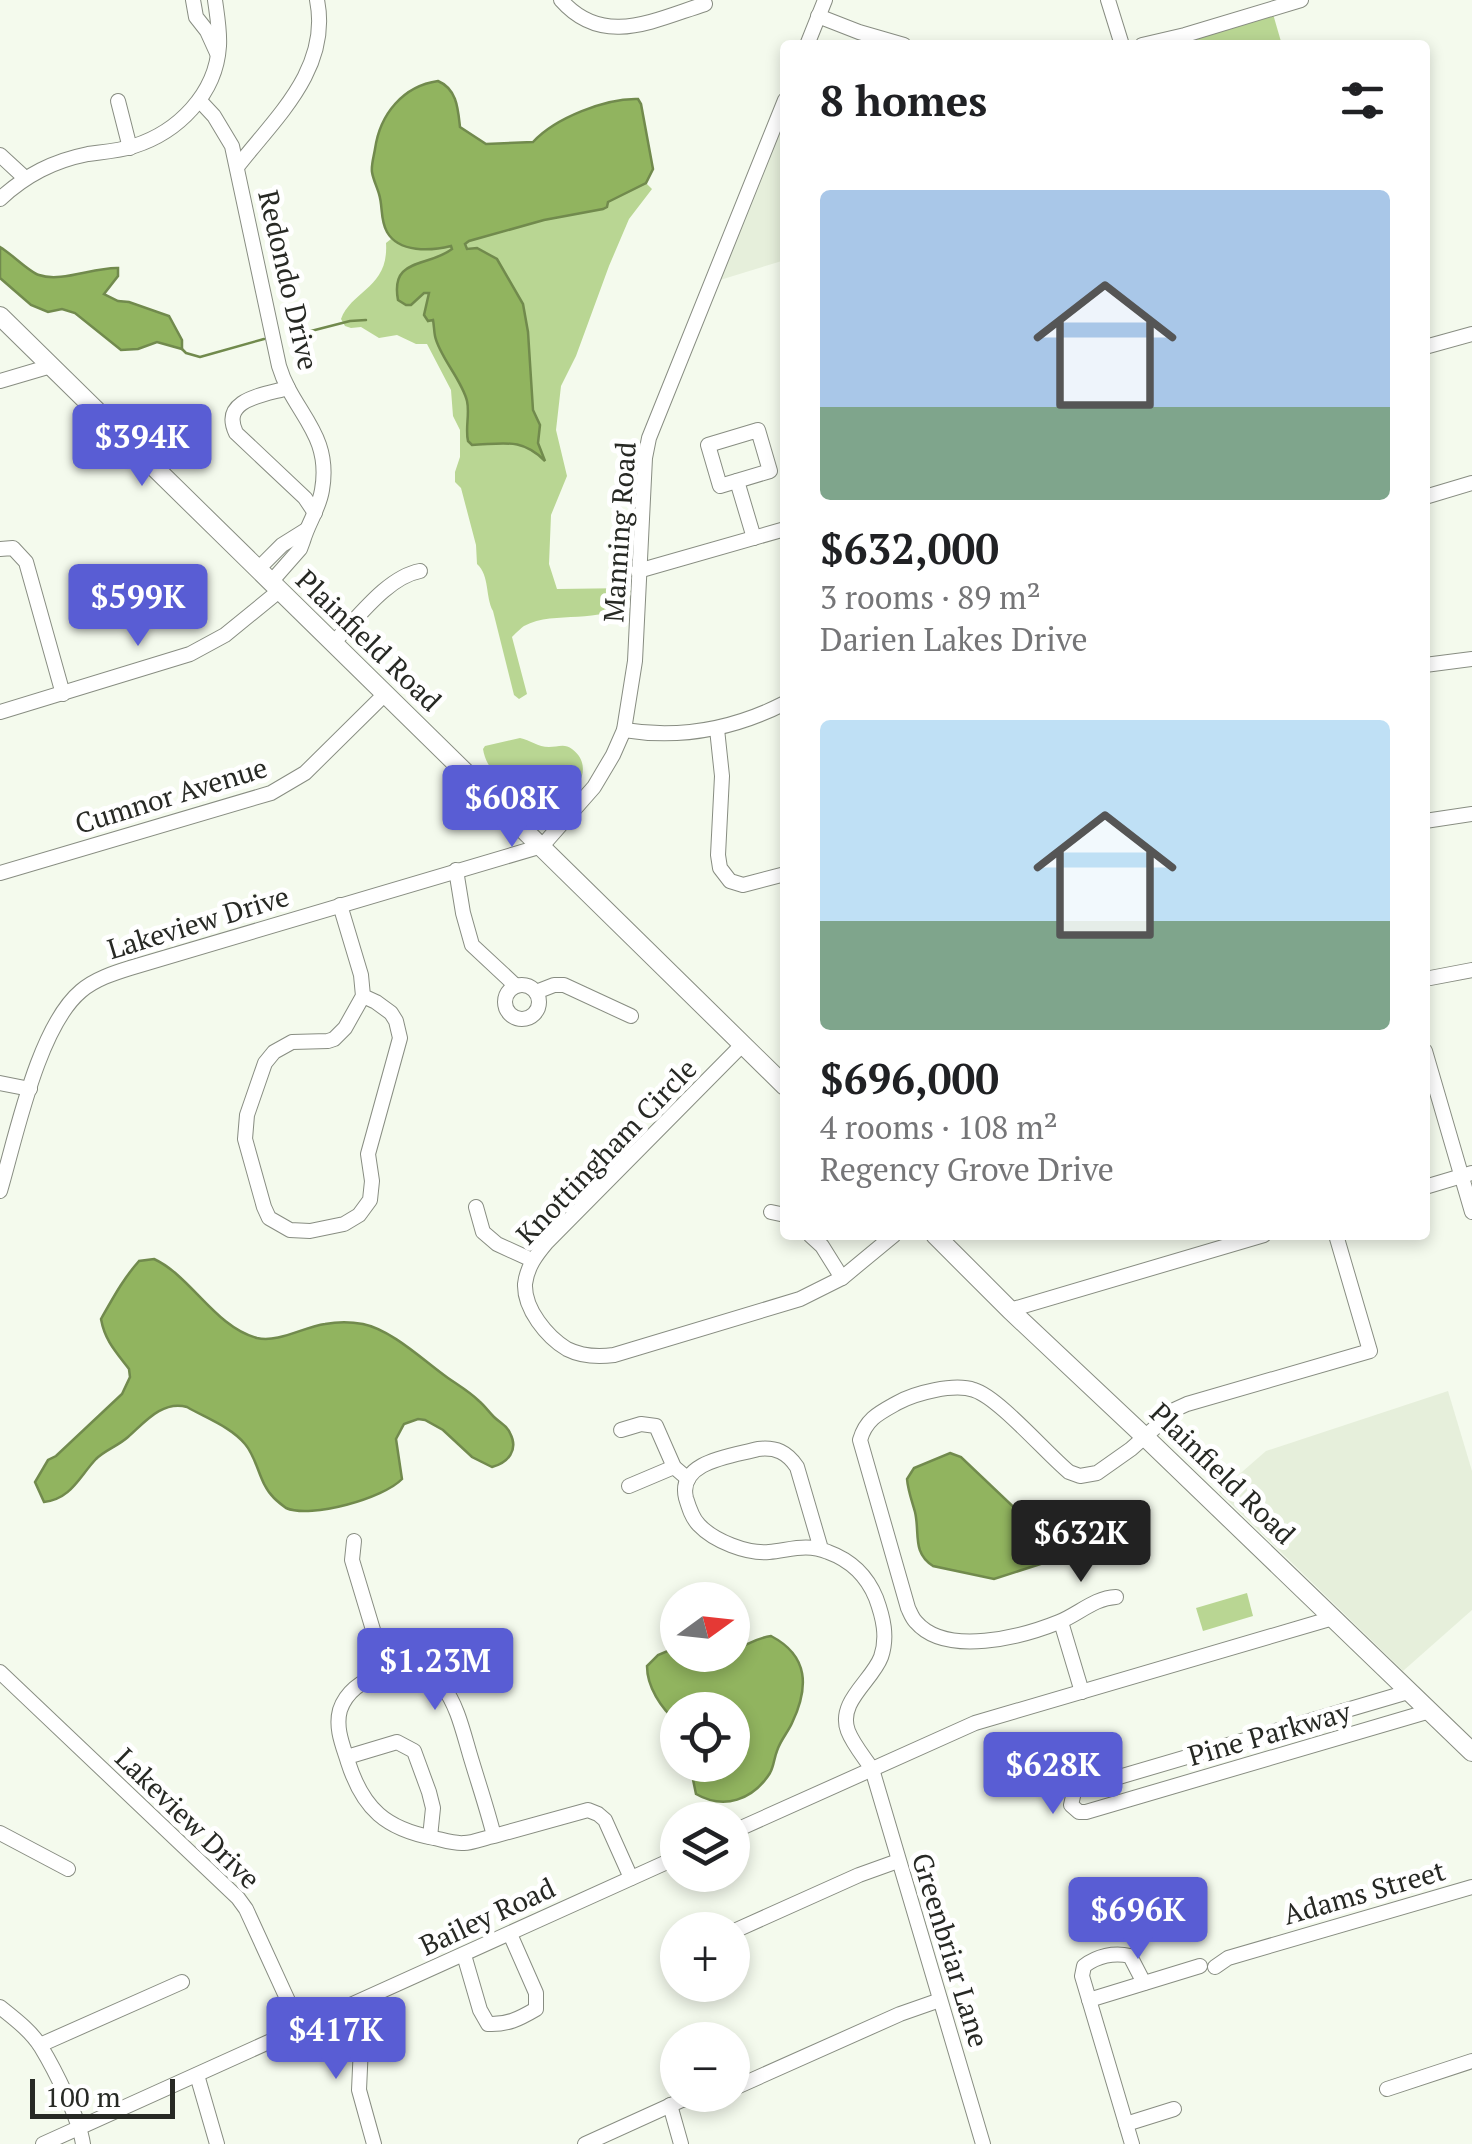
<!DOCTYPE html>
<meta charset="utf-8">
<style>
body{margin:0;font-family:"PT Serif",serif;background:#f2f2f2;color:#202124;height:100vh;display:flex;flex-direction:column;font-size:38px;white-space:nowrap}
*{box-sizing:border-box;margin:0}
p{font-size:32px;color:#757577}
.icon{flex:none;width:55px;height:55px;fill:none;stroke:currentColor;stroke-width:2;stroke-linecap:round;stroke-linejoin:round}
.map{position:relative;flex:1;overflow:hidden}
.side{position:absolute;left:780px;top:40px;width:650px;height:1200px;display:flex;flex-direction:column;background:#fff;border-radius:10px;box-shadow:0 5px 15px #0003}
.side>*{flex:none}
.needle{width:65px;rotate:75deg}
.buttons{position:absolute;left:660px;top:1582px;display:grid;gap:20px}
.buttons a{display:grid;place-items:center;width:90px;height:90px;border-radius:50%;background:#fff;box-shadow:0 5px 15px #0003;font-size:50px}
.scale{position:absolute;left:30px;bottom:25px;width:145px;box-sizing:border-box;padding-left:10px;border:5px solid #272924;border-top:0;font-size:28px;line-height:35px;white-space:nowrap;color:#272924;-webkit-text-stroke:8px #fff;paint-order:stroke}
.price{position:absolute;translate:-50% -85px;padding:0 22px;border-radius:10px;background:#595dd4;color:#fff;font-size:32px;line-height:65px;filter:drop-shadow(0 2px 5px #0008)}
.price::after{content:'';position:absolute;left:50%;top:60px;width:30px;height:22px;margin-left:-15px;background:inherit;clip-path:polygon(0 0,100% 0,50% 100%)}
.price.active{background:#222;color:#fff}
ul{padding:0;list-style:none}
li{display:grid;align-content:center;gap:20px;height:530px;padding:0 40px}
li span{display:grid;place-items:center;height:310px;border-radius:10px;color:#555}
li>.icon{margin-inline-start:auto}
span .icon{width:180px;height:180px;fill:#fffc;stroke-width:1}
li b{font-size:42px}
h2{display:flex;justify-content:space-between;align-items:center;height:120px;padding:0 40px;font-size:42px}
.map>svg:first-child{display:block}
.built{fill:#e6efdb}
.green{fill:#b9d693}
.water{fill:#91b45f;stroke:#718a4d;stroke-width:2.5}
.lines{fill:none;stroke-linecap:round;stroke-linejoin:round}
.stream{stroke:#718a4d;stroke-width:2.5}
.minor-casing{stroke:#888d82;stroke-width:16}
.major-casing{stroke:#888d82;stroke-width:20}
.minor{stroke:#fff;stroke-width:14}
.major{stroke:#fff;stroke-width:18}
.labels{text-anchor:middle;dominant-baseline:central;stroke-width:10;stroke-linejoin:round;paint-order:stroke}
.street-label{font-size:28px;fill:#272924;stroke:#fff}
</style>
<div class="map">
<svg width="1472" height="2144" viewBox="0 0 1472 2144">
<rect width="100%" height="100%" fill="#f4faed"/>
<g class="built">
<polygon points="785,120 785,260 720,280 775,144"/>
<polygon points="1448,1391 1472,1471 1472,1610 1403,1671 1219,1492 1266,1451"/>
</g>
<g class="green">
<polygon points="1273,14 1282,45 1172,45"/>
<path d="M646,183L652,189L629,219L609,266L576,356L561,386L556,430L567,476L551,515L549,564L557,589L631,588L630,600C600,627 556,609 524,626C522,627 513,636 512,637L527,694L519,699L514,695L493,611C485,596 490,576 477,564L476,545L461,488L455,482V472L460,457V430L453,416L451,390L427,344H416L397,335L379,338L361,327L351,328L345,326L341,319C352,290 389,288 386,243L391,239L414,249L443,248L544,220L603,209L608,202Z"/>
<path d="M520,738C530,740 538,747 549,747C557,747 565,743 572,749C603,772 561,816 532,808C514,792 487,775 483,749L485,746Z"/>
<polygon points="1247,1593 1253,1616 1203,1631 1196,1608"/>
</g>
<g class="water">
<path d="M438,81C457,89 458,109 460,127L486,144L533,142C555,118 606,98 638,99L641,104L653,169L646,183L608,202L607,207L603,209L544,220L469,241L465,244L467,249L477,248L497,259L523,304L528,332L533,410L540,425L538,443L545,461C521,437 503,444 472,445L468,441C465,428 470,414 467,401C462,380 439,356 435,336C434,331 434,325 433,320L428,321L424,315L429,293H424L411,305H406L398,300C390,257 427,268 452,249L451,246C431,251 399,253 387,232C380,220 383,206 379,194C377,187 373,179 372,172C371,165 374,156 375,149C380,114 403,86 438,81Z"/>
<path d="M0,247C12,254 29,272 39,275C61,283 94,267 118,268V276L104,294L118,301L129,302L169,316L182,340V349L157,342L138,349L121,350L75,313L62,309L48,312L31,305L0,278Z"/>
<path d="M154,1259C191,1276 215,1327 257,1338C278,1343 304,1327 325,1324C336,1322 352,1322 363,1324C392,1330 424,1361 448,1378C458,1385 470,1392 479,1401C484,1405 489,1412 494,1417C500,1423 507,1425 510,1433C519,1450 508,1463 492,1467L472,1457L443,1430L425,1420L418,1419L404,1424L396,1439L402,1479C384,1498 311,1519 286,1508C282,1505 278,1502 274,1498C259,1484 258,1459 245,1444C231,1427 206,1418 187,1407C162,1400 144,1423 128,1437C118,1446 105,1450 96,1459C79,1477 71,1499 44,1502L35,1482L48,1460L56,1456L122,1394L130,1377L129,1369C116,1352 105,1341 101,1319C113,1298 123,1279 139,1261Z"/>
<path d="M950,1453L961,1457L1042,1534C1055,1540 1062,1531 1075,1528L1081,1533L1083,1546L1059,1558L994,1579L933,1566C912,1553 920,1533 915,1512C912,1501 908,1491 907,1479L914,1468Z"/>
<path d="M771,1636C809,1656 809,1687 792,1723C788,1732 780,1741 777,1751C774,1758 774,1766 770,1773C753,1800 724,1810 696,1794L690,1765H732V1710H678L677,1722C661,1708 647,1687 647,1666L658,1655L677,1647L678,1655H732L733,1649C747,1646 756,1638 771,1636Z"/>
</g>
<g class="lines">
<g class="stream">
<polyline points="311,331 350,321 366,320"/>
<polyline points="182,349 186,353 200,357 264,339"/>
</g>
<g class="minor-casing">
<g id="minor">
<polyline points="193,0 196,17 207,31 217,53"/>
<path d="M561,0C603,48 654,20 705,4"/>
<polyline points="1108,0 1122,45"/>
<polyline points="818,16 859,32 904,45"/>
<polyline points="807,45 825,0"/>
<polyline points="1142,45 1185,35 1301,0"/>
<polyline points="118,101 130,148"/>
<path d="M200,101L214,116L232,146L279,366C293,413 332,433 322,490C319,509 308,523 303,541L300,549L271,582"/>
<polyline points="0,155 25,178"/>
<path d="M237,167C275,118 331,69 317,0"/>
<path d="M0,199C26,175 53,161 88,154C103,152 119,151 134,146C178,132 216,94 219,46C220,31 217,15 215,0"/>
<polyline points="1425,347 1472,334"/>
<polyline points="0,381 51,366"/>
<path d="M288,388C264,395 220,399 236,433L305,498L315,513"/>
<polygon points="758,430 770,471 720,486 708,445"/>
<polyline points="737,481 754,538"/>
<polyline points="1425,497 1472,483"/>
<polyline points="0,549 13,548 26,562 63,694"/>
<polyline points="258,569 282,545 306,530"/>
<polyline points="638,571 785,529"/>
<path d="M333,643C357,619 387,577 420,571"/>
<polyline points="1425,665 1472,659"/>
<polyline points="0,712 190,654 225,635 279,591"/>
<polyline points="717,729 722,776 718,855 720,868 730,881 743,885 785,874"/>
<path d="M624,730C680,739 734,729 785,703"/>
<polyline points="1425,821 1472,814"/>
<polyline points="456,870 463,913 472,945 516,986"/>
<polyline points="0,873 271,793 305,773 385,694"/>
<polyline points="340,905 361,975 363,996 376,1002 391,1013 396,1021 400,1038 368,1154 372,1181 370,1200 359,1215 344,1224 310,1231 290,1230 269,1218 264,1207 245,1139 247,1115 265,1063 274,1052 292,1042 328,1041 334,1039 345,1028 363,996"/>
<polyline points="1425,979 1472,970"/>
<circle cx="522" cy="1002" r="17"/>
<polyline points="536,992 554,985 564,985 631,1016"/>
<path d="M743,1044L547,1242C536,1255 527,1267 525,1284C524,1309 547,1337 567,1349C581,1356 599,1357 614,1355L800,1299L842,1278L894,1235"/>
<polyline points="1425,1051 1472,1212"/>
<polyline points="0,1083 30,1089"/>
<polyline points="1425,1187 1472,1173"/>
<path d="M0,1191C16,1137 38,1027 81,991C95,979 114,973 130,968L542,846L594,787L613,755L624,730L635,661L645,458L649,438L785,100"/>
<polyline points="476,1207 483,1232 497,1244 532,1260"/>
<polyline points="771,1212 785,1215"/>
<polyline points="810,1235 822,1246 842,1278"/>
<polyline points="1010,1310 1264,1235"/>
<polyline points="621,1430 641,1424 656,1426 674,1467 688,1479"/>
<polyline points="629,1486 674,1467"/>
<polyline points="354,1541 352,1560 386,1673"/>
<path d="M821,1549L797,1467C787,1452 776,1447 758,1449C733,1456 677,1461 686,1498C689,1508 692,1518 699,1525C714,1541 747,1554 769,1552C790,1550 807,1543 828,1552C850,1560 867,1576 876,1598C883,1617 888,1637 881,1657C872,1681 837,1702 848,1731C853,1744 864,1757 872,1769L983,2144"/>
<path d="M1116,1597C1094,1598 1079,1614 1059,1622C1022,1637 946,1657 916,1622C912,1618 910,1612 908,1608L860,1440C866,1419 879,1413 897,1403C915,1393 954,1383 974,1390C998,1397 1047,1454 1069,1472L1080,1476L1097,1473L1131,1449L1176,1409L1187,1404L1370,1351L1336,1235"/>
<polyline points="1061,1622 1082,1692"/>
<polyline points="0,1672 238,1898 246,1909 301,2029"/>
<polyline points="1408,1692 1078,1789 1074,1792 1071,1805 1079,1812 1086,1812 1430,1711"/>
<polyline points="347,1757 397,1742 414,1751 429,1792 433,1808 430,1837"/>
<polyline points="732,1832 975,1723 1333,1618"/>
<polyline points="0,1833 68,1869"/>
<path d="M494,1836C484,1838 473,1843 464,1843C455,1844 443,1840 434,1838C386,1829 363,1809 348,1762C343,1746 335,1728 340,1710C347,1689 365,1679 385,1673C447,1655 457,1711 470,1755C478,1782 487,1808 494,1836L588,1810L598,1814L605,1820L631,1878"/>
<polyline points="732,1932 859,1875 898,1861"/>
<path d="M464,1955L480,2010L488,2024C507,2025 519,2019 536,2009V1993L510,1934"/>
<polyline points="1215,1967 1228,1958 1472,1887"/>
<polyline points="1089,2000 1200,1966"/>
<polyline points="351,2006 361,2046 359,2090 374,2144"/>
<path d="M0,2007C15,2019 31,2031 41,2047C55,2070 79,2118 83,2144"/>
<polyline points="40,2045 182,1982"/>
<polyline points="197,2075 217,2144"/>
<polyline points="732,2089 900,2014 940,2000"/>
<polyline points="1387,2089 1472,2061"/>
<polyline points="670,2105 681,2144"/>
<polyline points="1126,2124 1174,2109"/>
<polyline points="43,2144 678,1857"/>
<polyline points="585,2144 682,2100 710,2095"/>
<path d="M1132,2144L1082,1976L1084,1966C1097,1956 1114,1952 1130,1956L1144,1983"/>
</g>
</g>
<g class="major-casing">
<g id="major">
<polyline points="0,316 785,1086"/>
<polyline points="935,1235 1010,1310 1144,1436 1472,1752"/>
</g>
</g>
<use href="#minor" class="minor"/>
<use href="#major" class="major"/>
</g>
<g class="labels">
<g class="street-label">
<text transform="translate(289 280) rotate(77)">Redondo Drive</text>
<text transform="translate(619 532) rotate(-86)">Manning Road</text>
<text transform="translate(369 640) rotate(44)">Plainfield Road</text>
<text transform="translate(171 795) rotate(-17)">Cumnor Avenue</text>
<text transform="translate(198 922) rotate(-17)">Lakeview Drive</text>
<text transform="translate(606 1151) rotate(-46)">Knottingham Circle</text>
<text transform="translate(1223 1473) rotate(44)">Plainfield Road</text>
<text transform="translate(1269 1733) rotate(-16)">Pine Parkway</text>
<text transform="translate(188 1818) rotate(44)">Lakeview Drive</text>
<text transform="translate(1364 1892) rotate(-16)">Adams Street</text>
<text transform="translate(487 1916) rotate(-25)">Bailey Road</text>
<text transform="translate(951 1950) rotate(73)">Greenbriar Lane</text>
</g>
</g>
</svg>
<div class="buttons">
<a><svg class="needle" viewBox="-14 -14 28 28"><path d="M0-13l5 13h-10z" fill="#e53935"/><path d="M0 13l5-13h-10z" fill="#757577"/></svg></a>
<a><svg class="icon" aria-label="locate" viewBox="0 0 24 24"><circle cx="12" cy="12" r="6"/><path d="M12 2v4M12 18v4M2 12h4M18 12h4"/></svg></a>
<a><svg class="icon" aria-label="layers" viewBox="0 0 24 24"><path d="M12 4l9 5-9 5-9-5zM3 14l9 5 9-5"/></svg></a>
<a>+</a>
<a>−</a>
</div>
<div class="scale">100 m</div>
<b class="price" style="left:142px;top:489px">$394K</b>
<b class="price" style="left:138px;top:649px">$599K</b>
<b class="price" style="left:512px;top:850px">$608K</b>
<b class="price active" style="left:1081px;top:1585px">$632K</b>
<b class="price" style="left:435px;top:1713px">$1.23M</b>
<b class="price" style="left:1053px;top:1817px">$628K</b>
<b class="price" style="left:1138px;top:1962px">$696K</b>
<b class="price" style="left:336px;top:2082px">$417K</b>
<section class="side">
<h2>8 homes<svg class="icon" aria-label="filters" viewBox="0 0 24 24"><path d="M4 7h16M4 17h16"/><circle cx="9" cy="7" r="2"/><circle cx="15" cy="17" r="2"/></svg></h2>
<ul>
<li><span style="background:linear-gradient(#a9c7e8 70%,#7fa58c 0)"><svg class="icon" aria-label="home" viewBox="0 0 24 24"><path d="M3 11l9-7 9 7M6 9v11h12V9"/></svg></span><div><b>$632,000</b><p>3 rooms · 89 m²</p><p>Darien Lakes Drive</p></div></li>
<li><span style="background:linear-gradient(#bfe0f5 65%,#7fa58c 0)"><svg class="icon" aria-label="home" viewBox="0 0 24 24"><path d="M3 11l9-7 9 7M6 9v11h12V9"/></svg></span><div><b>$696,000</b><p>4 rooms · 108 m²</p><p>Regency Grove Drive</p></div></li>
</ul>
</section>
</div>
